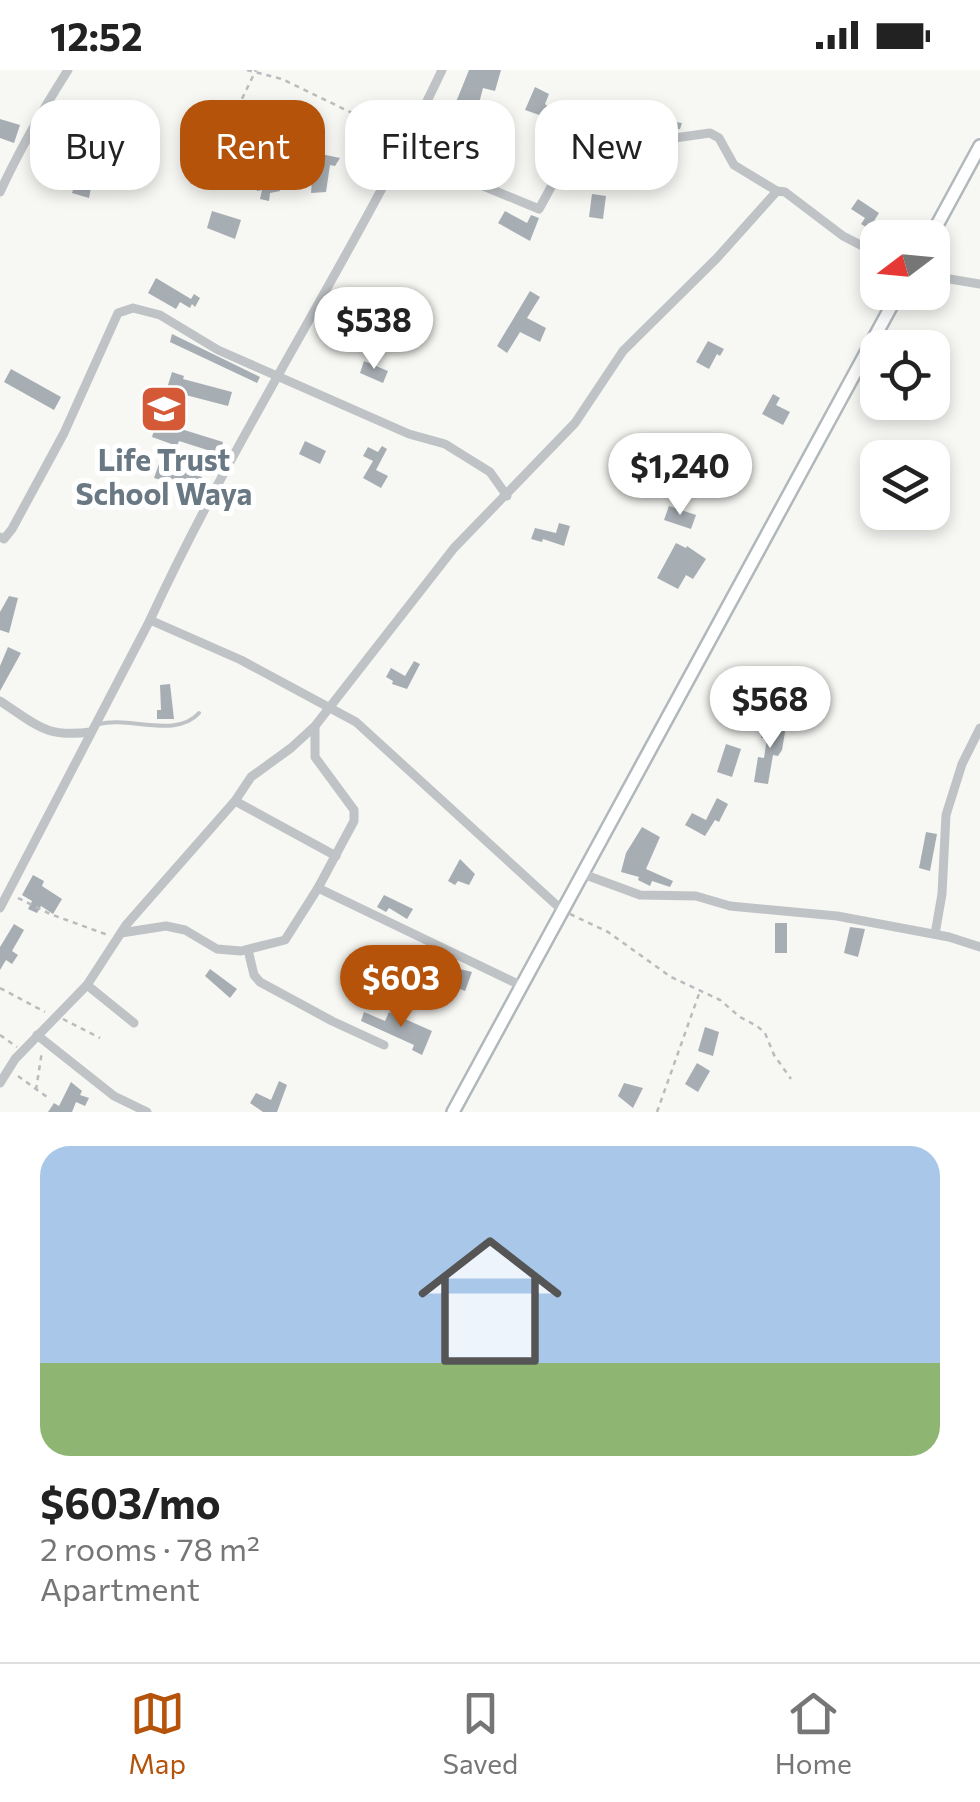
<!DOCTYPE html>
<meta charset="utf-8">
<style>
body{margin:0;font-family:Commissioner,sans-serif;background:#f6f6f6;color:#222;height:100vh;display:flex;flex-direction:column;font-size:38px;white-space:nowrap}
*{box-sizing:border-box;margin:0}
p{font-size:32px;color:#767676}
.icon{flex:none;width:55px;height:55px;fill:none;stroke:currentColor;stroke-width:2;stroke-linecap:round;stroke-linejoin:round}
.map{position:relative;height:1042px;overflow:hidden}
.drawer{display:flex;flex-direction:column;background:#fff;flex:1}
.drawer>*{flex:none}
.guide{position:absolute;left:30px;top:30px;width:920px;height:90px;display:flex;gap:20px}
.needle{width:65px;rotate:254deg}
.buttons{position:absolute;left:860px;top:150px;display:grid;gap:20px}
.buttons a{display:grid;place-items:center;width:90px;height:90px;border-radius:20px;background:#fff;box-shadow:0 5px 15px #0003;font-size:50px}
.price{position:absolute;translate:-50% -85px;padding:0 22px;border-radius:35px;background:#fff;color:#222;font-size:32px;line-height:65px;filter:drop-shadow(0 2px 5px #0008)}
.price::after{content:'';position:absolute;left:50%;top:60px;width:30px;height:22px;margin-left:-15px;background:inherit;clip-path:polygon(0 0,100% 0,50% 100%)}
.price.on{background:#b45309;color:#fff}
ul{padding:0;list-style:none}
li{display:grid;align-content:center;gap:20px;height:530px;padding:0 40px}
li span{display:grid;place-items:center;height:310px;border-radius:30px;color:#555}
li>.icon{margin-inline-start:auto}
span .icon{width:180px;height:180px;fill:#fffc;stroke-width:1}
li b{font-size:42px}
.pill{padding:0 35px;border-radius:30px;background:#fff;box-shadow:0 5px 15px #0003;font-size:35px;line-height:90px}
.pill.on{background:#b45309;color:#fff}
.status{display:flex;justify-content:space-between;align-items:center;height:70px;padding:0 50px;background:#fff;direction:ltr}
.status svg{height:28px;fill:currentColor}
.dock{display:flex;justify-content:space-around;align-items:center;height:140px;border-top:2px solid #e0e0e0;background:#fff;font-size:28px;color:#767676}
.dock a{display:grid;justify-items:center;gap:5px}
.dock .on{color:#b45309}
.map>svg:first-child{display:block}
.building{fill:#a7aeb3}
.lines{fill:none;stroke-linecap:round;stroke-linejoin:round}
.secondary-casing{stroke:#b1b7bb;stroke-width:16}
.path{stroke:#b9bcbe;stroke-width:2.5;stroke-dasharray:5 5;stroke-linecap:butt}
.lane{stroke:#bfc3c6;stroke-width:4}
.street{stroke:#bfc3c6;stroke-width:9}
.secondary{stroke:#fff;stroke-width:11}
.labels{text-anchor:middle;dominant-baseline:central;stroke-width:10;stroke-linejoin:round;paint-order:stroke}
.poi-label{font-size:30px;font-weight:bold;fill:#697883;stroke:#fff}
</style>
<div class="status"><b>12:52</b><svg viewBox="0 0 49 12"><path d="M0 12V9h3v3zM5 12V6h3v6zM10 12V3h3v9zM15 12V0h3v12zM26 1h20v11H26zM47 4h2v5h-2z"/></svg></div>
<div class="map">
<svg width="980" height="1042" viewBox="0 0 980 1042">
<rect width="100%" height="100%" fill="#f7f7f4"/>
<g class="building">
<polygon points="469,0 501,0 495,21 483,18 475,49 455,43 454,37"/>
<polygon points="535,17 549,24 545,34 552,40 548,48 525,40"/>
<polygon points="639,41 656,43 655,49 682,53 680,59 668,61 637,55"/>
<polygon points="0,49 20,55 14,73 0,68"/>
<polygon points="106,59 138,73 124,99 112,93 119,76 102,68"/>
<polygon points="476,64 499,67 497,79 474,79"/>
<polygon points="232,76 248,92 236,104 217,90"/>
<polygon points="321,84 340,88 335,96 330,95 326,122 311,123 313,97 317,98"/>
<polygon points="252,95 260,95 259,101 280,97 282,107 276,108 280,121 270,123 269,131 260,129 262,120 257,121"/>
<polygon points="57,96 83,107 86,98 94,102 89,128 72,123 73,120 51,111"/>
<polygon points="592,124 606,126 603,149 589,147"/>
<polygon points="858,129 879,143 869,159 861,154 865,148 851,139"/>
<polygon points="212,141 241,150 235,169 207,158"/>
<polygon points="505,141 527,153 531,145 539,148 530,171 498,153"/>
<polygon points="156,208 191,229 194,224 200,228 195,237 192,234 190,238 180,232 176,239 148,223"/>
<polygon points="530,221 540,227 527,248 546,258 540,272 520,262 507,283 497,276"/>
<polygon points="172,264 260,307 257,313 170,272"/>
<polygon points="708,271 724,279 720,286 717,284 709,299 696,292"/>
<polygon points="364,291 388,301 383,313 360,303"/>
<polygon points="11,299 61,327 54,340 4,312"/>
<polygon points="172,302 184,306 183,309 232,322 228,336 178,323 168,355 223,372 220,384 179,371 177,376 152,367"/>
<polygon points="773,324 780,328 776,335 790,342 783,355 762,344"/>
<polygon points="305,371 326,381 320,394 299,384"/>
<polygon points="382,376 387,379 376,400 388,406 381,418 363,408 373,391 363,386 368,377 378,382"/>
<polygon points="159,394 202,407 197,425 183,421 185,417 154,408"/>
<polygon points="669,436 696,445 691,459 664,450"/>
<polygon points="559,453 570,456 564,476 543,469 542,472 531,469 535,458 556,463"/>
<polygon points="676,473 686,478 687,476 706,489 693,509 686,505 678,519 657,508"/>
<polygon points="9,526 18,528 9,563 0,560 0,542"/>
<polygon points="8,577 21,583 0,621 0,596"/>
<polygon points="414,591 420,594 407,619 392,614 393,611 386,607 391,598 405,606"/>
<polygon points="748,596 797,615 796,618 802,620 800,627 784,625 782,633 770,629 773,619 745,606"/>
<polygon points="170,614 174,649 157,649 157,640 161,640 160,615"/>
<polygon points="764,652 783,655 785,662 782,680 778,686 773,685 768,714 754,712 758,687 764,688 767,668 761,668"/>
<polygon points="726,674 741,679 732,707 717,702"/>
<polygon points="717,728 728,734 719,752 715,750 705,766 685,755 692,743 706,750"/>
<polygon points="642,757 660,767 646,799 673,811 670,817 652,811 650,816 638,810 639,807 621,802 626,783"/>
<polygon points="926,762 937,764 930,801 919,798"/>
<polygon points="460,789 475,804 469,815 458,811 455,815 448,811"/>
<polygon points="33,805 44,811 42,816 62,829 53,844 41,836 37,843 28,839 32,831 22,825"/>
<polygon points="384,825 413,839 407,849 389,838 386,842 377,837"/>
<rect x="775" y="853" width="12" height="30"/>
<polygon points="14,854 24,860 12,881 18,885 12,894 6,890 0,900 0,877"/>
<polygon points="850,857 865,859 858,887 844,883"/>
<polygon points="443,895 472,902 465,921 438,910"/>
<polygon points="210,899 237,919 230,928 205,906"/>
<polygon points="364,942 385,951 389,942 432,961 422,985 412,980 414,975 361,951"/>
<polygon points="705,957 719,962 713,986 698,981"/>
<polygon points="697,993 710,1001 698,1022 685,1014"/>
<polygon points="279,1011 287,1015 277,1042 263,1042 250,1033 256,1023 271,1030"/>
<polygon points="71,1012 82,1021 80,1025 89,1028 85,1036 76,1032 72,1042 48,1042 54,1033 59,1036"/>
<polygon points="624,1013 643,1018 633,1038 618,1026"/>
</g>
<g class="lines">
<g class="secondary-casing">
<g id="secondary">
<polyline points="930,168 980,76"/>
<polyline points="453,1042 899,222"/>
</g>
</g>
<g class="path">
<polyline points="247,0 282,9 379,56 397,70"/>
<polyline points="191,114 217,61 239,35 256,0"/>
<polyline points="18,828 50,844 108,865"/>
<polyline points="570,844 608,862 671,907 720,930 740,947 757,956 765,963 774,985 791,1009"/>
<polyline points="0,918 45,942"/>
<polyline points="63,949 100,968"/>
<polyline points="0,965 17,977"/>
<polyline points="18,1006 47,1027"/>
<polyline points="36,1020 42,981"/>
<polyline points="657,1042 699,924"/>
</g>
<path class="lane" d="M99,654C129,646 176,669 199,643"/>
<g class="street">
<polyline points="405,78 476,113 539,139 568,86 576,81 599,79 623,82 646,72 710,63 719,68 734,95 777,121"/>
<path d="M0,122C18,83 45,36 68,0"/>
<polyline points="932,206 980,214"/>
<polyline points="0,467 4,469 12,459 64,363 118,243 133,238 160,245 218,280 409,364 445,374 490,402 507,426"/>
<path d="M150,550C237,361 353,188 442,0"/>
<path d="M0,631C37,655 45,668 91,662"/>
<polyline points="235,731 336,786"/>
<polyline points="583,804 640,825 696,826 730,836 837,846 949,867 980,877"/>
<polyline points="318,818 520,915"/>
<polyline points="0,838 150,550 241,590 356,652 563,841"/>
<polyline points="121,863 166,856 185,860 217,879 241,881 285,870 318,818 354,751 354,740 315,687 315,657"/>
<polyline points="935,864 942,824 946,745 962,694 980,658"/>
<polyline points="248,880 254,905 260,912 332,951 384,975"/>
<polyline points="87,915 134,953"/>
<polyline points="37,965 114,1026 147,1042"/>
<polyline points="0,1013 15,989 87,915 126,855 235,731 251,707 291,678 315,656 454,478 575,353 623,281 717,188 777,121 785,122 843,166 878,184"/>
</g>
<use href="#secondary" class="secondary"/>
</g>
<defs>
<g id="school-square" transform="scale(2.5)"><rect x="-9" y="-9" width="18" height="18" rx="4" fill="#d45937" stroke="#fff"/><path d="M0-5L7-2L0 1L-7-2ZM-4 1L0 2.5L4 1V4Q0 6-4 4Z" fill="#fff"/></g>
</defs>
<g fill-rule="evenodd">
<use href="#school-square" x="164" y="339"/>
</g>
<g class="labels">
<g class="poi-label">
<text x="164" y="388">Life Trust<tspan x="164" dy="34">School Waya</tspan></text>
</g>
</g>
</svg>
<div class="buttons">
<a><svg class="needle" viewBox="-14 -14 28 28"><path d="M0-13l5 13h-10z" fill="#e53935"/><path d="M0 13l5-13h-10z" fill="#767676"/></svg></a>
<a><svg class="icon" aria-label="locate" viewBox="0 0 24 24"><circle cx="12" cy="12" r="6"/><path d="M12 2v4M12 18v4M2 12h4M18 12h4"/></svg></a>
<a><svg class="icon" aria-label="layers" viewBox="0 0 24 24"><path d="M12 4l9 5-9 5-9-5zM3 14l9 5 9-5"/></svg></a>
</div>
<b class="price" style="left:374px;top:302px">$538</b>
<b class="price" style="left:680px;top:448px">$1,240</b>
<b class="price" style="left:770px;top:681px">$568</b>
<b class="price on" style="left:401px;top:960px">$603</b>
<div class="guide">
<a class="pill">Buy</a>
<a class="pill on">Rent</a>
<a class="pill">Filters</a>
<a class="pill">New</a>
</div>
</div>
<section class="drawer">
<ul>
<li><span style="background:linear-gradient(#a9c7e8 70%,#8fb573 0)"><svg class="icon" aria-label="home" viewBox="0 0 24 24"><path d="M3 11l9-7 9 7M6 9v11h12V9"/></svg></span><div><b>$603/mo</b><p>2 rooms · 78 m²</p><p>Apartment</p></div></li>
</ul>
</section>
<nav class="dock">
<a class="on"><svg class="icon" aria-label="map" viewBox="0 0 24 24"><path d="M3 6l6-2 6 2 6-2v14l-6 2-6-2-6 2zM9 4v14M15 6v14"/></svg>Map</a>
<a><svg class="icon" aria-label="saved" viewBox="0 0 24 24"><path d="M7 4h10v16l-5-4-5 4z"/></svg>Saved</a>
<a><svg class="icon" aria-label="home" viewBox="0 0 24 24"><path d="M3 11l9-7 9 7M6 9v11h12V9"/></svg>Home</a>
</nav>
